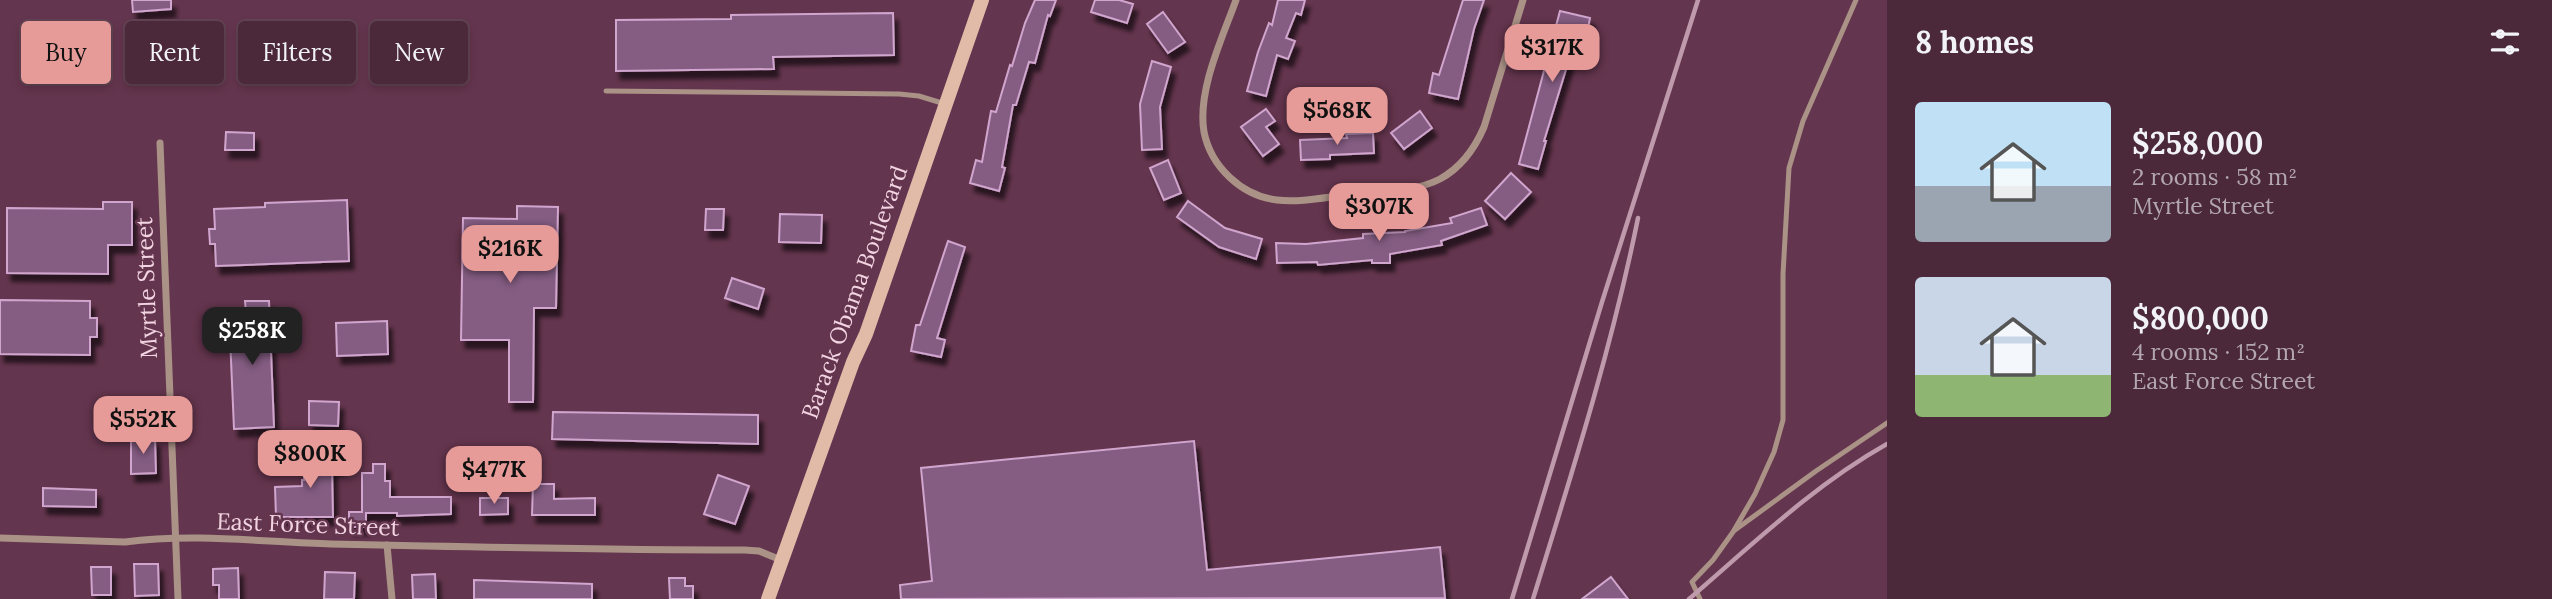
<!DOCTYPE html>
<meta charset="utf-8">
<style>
body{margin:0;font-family:Lora,serif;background:#553445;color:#f1f3f6;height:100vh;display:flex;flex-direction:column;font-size:26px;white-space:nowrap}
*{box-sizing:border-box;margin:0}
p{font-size:23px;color:#b2a6af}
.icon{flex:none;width:38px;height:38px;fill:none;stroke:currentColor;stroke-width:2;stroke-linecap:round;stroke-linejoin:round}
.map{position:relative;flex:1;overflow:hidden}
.sheet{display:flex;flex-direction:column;background:#4b283a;width:665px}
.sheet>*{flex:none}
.hud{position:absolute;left:21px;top:21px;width:665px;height:63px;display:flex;gap:14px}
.price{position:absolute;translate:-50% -60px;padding:0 16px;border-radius:14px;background:#e69b98;color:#111;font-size:23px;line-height:46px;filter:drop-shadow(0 2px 4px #0008)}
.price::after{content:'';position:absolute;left:50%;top:42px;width:21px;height:16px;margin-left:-10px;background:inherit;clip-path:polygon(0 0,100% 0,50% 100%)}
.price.on{background:#222;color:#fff}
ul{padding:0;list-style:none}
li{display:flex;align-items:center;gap:21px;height:175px;padding:0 28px}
li span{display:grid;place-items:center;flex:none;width:196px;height:140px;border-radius:7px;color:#555}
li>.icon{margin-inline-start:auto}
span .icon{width:84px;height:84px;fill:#fffc;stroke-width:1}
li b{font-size:30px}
h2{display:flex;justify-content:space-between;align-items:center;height:84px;padding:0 28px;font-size:30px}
.tag{padding:0 24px;border-radius:7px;background:#4b283a;box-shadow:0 4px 10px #0003,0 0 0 2px #624454;font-size:24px;line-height:63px}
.tag.on{background:#e69b98;color:#111}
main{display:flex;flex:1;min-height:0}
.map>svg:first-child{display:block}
.building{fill:#855d83;stroke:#d0a5ce;stroke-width:2;filter:url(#shadow)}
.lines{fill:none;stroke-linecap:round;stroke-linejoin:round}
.service{stroke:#aa9286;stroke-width:5}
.minor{stroke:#aa9286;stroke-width:7}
.secondary{stroke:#e1bba8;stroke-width:14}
.rail{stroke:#be9aac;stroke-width:4.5}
.labels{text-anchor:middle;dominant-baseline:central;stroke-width:5;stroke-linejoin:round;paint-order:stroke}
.street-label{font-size:23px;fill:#f2d4e2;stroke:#64354e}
</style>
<main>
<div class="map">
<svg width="1887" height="599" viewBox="0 0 1887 599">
<defs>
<filter id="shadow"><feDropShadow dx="4.5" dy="8" stdDeviation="2" flood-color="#0009"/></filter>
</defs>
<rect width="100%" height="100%" fill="#64354e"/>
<g class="building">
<polygon points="132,0 171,0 171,9 133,12"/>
<polygon points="1035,0 1056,0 1050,16 1048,15 1035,63 1029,62 1016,105 1013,105 1002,167 1005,168 999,191 970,183 976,160 982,162 991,111 996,112 1010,65 1012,66 1025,23"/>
<polygon points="1095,0 1119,0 1133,4 1127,23 1091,12"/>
<polygon points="1278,0 1305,0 1301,15 1296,13 1286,38 1295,41 1288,59 1277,55 1266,96 1247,91 1258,52 1269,23 1272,25"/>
<polygon points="1463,0 1484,0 1474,29 1458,99 1429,93 1433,73 1439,75"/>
<polygon points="1560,11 1590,18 1586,39 1576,37 1544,141 1546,141 1538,169 1519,164"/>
<polygon points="1163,12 1185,42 1168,53 1147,24"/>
<polygon points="893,13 894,55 773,57 774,69 616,71 616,20 731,19 731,15"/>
<polygon points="1152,61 1171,67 1160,107 1162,149 1142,150 1140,104"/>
<polygon points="1266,109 1275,121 1266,127 1279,144 1263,156 1241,127"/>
<polygon points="1420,111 1432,128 1404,149 1391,133"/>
<polygon points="226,132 254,133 254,150 225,150"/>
<polygon points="1373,133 1374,153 1330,155 1330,159 1301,160 1300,140 1347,138 1346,134"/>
<polygon points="1168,160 1181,193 1164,200 1150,168"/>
<polygon points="1511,173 1531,192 1505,219 1485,201"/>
<polygon points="347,200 349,261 216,266 215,244 210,244 209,229 215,229 214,209 265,207 265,203"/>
<polygon points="1188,201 1225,228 1262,239 1256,259 1219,247 1177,217"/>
<polygon points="103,202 132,202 132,245 108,245 108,274 7,273 7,208 103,209"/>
<polygon points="517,206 558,207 556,308 534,308 533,402 509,402 509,340 461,340 463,218 517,219"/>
<polygon points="1481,208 1487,225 1441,241 1442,245 1390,254 1390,263 1372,263 1372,260 1318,265 1317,262 1277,263 1276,243 1306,244 1363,238 1363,234 1405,232 1405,231 1452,223 1450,218"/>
<polygon points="706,209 724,209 723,230 705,230"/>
<polygon points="780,214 822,215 821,243 779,242"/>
<polygon points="948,241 965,247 937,338 945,340 941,357 911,351 916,325 920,325"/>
<polygon points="732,278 764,289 758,309 725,298"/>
<polygon points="0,300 90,301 90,318 97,318 97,337 90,337 90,355 0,354"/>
<polygon points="245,301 269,301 274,427 234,429 229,314 246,313"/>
<polygon points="387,321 388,354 337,356 336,323"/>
<polygon points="309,401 339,402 338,426 309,425"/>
<polygon points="553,412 758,415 758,444 552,439"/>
<polygon points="131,439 155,439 156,473 131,474"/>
<polygon points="1194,441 1207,570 1440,547 1445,598 901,599 900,585 932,581 921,468"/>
<polygon points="305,454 339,455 339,467 332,467 333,517 276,517 275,487 302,486 302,480 304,480"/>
<polygon points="373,464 385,464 385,481 390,481 390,497 451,497 451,514 397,516 397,513 366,513 366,527 349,527 349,512 362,512 362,473 373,473"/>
<polygon points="718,475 749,486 735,524 704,514"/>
<polygon points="533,484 554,484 554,499 595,498 595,515 532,515"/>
<polygon points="43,488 96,490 96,507 43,506"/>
<polygon points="480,498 508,498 508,514 480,515"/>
<polygon points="134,564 158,564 159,595 135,596"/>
<polygon points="91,567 111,567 111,595 92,595"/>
<polygon points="238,568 239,599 219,599 219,585 213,585 213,569"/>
<polygon points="325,572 355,573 354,599 324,599"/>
<polygon points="435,574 436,599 413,599 412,575"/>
<polygon points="1611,577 1628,599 1582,599"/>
<polygon points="669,578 685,578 685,586 693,586 693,599 670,599"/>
<polygon points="474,580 592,584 592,599 474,599"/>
</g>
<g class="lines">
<g class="service">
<polyline points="606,91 899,94 919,96 945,104"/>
<polyline points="1735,530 1816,471 1887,423"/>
<polyline points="1700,599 1692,582 1713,560 1733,532 1755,494 1774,452 1783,420 1783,274 1789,168 1803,121 1856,0"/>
</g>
<g class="minor">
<path d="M1236,0C1222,39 1197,91 1204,132C1211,167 1242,196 1277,200C1303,203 1331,196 1357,194C1384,191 1415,192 1440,179C1460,168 1475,148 1484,127L1523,0"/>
<polyline points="160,143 178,599"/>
<path d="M0,538L125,542C193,533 264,542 331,544C469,547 607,550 744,550L759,551L781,560"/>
<polyline points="387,545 392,599"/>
</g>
<polyline class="secondary" points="768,599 853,362 866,334 982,0"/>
<g class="rail">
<polyline points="1512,599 1602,302 1698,0"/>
<path d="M1533,599C1572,473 1612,347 1638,218"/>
<path d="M1689,599C1753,544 1814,485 1887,444"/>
</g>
</g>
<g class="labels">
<g class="street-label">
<text transform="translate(146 288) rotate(-92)">Myrtle Street</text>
<text transform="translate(854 292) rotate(-70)">Barack Obama Boulevard</text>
<text transform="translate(308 524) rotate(2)">East Force Street</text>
</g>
</g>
</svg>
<b class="price" style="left:1552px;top:84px">$317K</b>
<b class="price" style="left:1337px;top:147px">$568K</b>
<b class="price" style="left:1379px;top:243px">$307K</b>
<b class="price" style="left:510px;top:285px">$216K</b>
<b class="price on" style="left:252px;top:367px">$258K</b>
<b class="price" style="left:143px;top:456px">$552K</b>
<b class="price" style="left:310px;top:490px">$800K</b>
<b class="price" style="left:494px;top:506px">$477K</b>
<div class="hud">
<a class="tag on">Buy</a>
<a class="tag">Rent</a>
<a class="tag">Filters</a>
<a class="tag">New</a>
</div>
</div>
<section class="sheet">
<h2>8 homes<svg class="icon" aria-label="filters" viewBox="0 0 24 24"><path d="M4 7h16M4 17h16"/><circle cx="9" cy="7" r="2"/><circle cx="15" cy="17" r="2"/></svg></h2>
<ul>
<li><span style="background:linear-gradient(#bfe0f5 60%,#9aa5b1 0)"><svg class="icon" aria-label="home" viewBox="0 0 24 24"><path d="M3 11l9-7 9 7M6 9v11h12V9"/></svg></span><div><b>$258,000</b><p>2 rooms · 58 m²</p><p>Myrtle Street</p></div></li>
<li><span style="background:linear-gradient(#c9d6e8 70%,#8fb573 0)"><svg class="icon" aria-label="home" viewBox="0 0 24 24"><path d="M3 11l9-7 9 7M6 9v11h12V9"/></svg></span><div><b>$800,000</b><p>4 rooms · 152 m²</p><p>East Force Street</p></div></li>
</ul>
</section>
</main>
